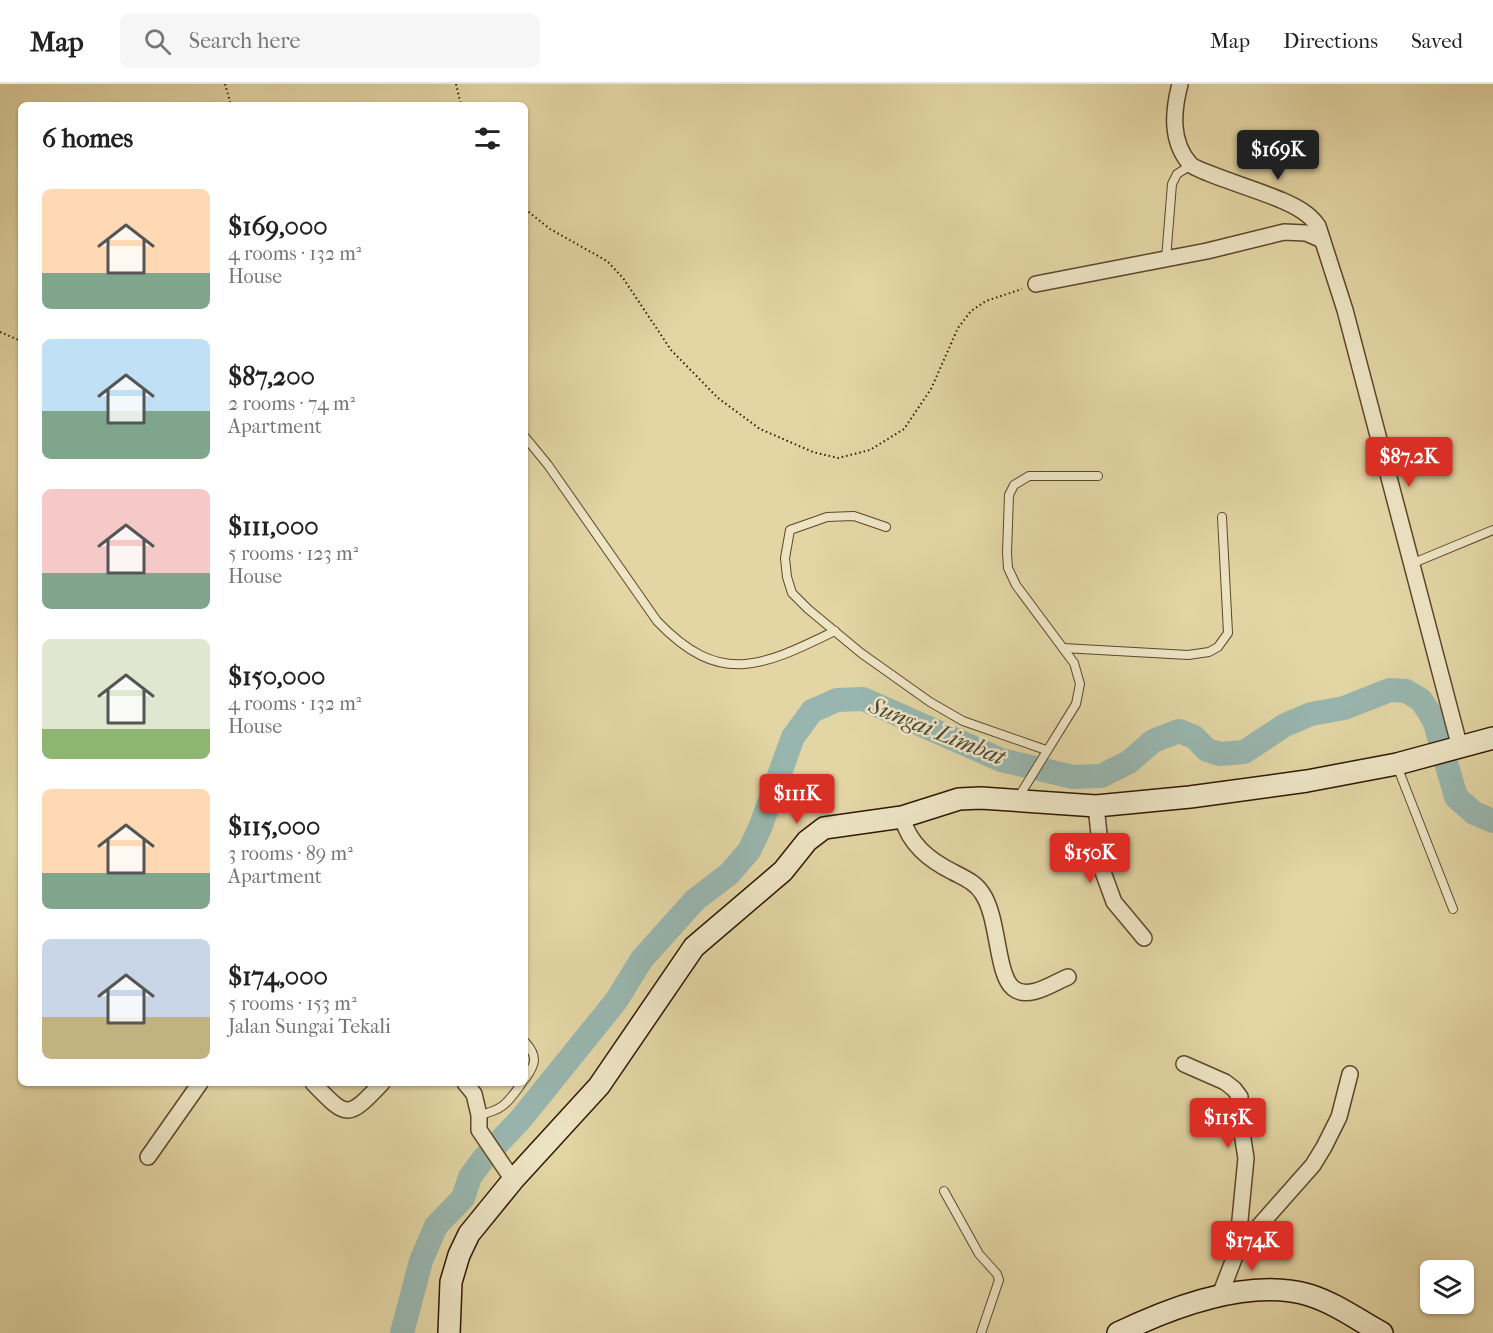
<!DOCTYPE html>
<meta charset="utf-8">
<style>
body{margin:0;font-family:"IM FELL French Canon",serif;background:#f6f6f6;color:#222;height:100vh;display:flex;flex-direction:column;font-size:22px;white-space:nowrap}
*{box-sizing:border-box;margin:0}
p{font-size:20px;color:#767676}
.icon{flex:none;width:33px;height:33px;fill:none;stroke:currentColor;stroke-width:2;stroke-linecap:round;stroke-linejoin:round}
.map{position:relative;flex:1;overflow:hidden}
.drawer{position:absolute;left:18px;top:18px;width:510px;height:984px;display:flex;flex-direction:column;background:#fff;border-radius:9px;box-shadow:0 2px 4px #0004}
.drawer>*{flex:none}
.fabs{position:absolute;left:1420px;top:1176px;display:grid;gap:12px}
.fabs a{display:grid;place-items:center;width:54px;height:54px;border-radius:9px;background:#fff;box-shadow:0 2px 4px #0004;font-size:30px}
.price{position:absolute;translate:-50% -51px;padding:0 14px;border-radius:6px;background:#d93025;color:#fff;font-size:20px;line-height:39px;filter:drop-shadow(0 2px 3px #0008)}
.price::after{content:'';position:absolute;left:50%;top:36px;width:18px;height:14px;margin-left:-9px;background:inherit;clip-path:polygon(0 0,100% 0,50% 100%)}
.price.on{background:#222;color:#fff}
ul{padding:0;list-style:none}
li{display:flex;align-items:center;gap:18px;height:150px;padding:0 24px}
li span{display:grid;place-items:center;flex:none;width:168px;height:120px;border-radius:9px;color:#555}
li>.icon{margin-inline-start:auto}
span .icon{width:72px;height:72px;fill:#fffc;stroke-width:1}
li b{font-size:26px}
h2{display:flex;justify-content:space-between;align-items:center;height:72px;padding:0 24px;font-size:26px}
header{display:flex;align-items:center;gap:36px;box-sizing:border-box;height:84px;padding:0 30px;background:#fff;border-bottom:2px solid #e0e0e0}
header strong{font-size:28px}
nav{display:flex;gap:33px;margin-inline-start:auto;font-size:21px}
.search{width:420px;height:54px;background:#f6f6f6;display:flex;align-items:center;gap:15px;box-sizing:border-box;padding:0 21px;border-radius:9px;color:#767676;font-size:22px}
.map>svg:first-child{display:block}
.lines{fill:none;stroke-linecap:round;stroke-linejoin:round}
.river{stroke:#98b6af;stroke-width:24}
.lane-casing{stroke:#5c4729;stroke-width:10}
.street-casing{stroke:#5c4729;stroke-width:18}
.secondary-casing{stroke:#2f1800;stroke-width:24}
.path{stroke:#2f1800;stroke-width:2;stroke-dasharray:1.5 3;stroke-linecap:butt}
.lane{stroke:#ede4c4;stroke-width:8}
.street{stroke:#ede4c4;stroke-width:15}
.secondary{stroke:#ede4c4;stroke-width:21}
.labels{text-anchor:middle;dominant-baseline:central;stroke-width:5;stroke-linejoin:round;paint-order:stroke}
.water-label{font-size:24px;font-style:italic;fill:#4e4735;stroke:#ede4c4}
</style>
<header>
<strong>Map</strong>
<div class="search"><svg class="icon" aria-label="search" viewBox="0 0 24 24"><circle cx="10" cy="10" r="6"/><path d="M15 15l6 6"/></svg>Search here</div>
<nav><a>Map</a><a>Directions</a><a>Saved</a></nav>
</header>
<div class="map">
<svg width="1493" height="1249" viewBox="0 0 1493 1249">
<rect width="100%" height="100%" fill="#e3d5a4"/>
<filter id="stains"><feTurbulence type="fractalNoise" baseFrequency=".00333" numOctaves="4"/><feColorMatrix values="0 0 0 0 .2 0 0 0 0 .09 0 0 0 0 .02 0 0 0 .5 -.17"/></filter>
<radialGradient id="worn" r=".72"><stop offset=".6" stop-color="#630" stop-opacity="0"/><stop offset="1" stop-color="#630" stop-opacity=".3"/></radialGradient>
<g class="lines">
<polyline class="river" points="402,1249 421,1177 436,1142 463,1114 470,1093 484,1074 520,1036 616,917 642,875 695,816 729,790 749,767 760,744 793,653 812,627 837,616 863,615 1001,676 1073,693 1101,692 1129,678 1153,657 1179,647 1194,653 1207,666 1220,670 1244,668 1285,641 1311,630 1344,624 1390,606 1406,607 1421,616 1434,636 1456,713 1474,729 1493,737"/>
<g class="lane-casing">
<g id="lane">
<polyline points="1166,175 1172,100 1177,90 1191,81"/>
<path d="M525,353L548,381L657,537C720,603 761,583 835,547"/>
<polyline points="886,443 854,432 827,433 790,446 785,474 787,493 792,509 808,525 861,569 930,618 963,637 1046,666"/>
<polyline points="1411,480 1493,446"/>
<polyline points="1063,564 1188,571 1209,568 1218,563 1228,549 1222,433"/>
<polyline points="1397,682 1453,825"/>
<polyline points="1018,714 1076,620 1080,600 1074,579 1016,501 1008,484 1007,469 1009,411 1014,401 1029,392 1098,392"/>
<path d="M525,958C538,972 536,980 525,995"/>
<path d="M479,1031C504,1026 508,1018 522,999"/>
<polyline points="944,1107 979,1170 997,1190 999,1196 981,1249"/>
</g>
</g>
<g class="street-casing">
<g id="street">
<path d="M1180,0C1173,27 1170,57 1190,80C1196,87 1266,109 1281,116C1295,122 1309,129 1318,142L1345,226L1460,664"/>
<polyline points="1036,200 1207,167 1284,148 1306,149 1322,156"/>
<polyline points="1096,722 1103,788 1114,818 1144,854"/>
<path d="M902,733C909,760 929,776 953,788C964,794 975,798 982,809C999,833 996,890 1013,904C1028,917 1053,899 1068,893"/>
<polyline points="1184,980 1225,998 1234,1005 1240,1013 1241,1043 1246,1074 1237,1167"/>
<path d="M313,999C347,1034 347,1036 382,999"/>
<polyline points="465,999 474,1010 479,1031 479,1046 513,1096"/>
<polyline points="148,1073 200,999"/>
<polyline points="1220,1211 1237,1167 1313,1081 1324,1063 1339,1033 1350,990"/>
</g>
</g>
<g class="secondary-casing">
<g id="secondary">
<polyline points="449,1249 451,1198 459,1171 469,1150 513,1096 599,1002 694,863 783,787 807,757 824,744 902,733 959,715 981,714 1096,722 1190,713 1307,697 1397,680 1493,654"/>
<path d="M1118,1249C1172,1223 1249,1193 1309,1211C1335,1219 1358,1236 1382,1249"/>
</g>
</g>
<g class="path">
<polyline points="225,0 231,21"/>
<polyline points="456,0 461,21"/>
<polyline points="525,125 550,145 607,177 623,194 671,266 718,314 760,345 813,368 838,374 870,366 904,345 931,305 958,244 971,227 986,217 1022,205"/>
<polyline points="0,248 21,257"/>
</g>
<use href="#lane" class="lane"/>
<use href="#street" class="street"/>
<use href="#secondary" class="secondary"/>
</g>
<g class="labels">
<g class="water-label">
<text transform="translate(937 647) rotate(22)">Sungai Limbat</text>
</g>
</g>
<rect width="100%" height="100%" filter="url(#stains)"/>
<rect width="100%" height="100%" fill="url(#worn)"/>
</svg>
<div class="fabs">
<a><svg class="icon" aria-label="layers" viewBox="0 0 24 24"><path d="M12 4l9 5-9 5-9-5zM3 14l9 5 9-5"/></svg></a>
</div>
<b class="price on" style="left:1278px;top:97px">$169K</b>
<b class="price" style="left:1409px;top:404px">$87.2K</b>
<b class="price" style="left:797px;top:741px">$111K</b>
<b class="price" style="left:1090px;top:800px">$150K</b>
<b class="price" style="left:1228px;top:1065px">$115K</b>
<b class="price" style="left:1252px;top:1188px">$174K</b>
<section class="drawer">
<h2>6 homes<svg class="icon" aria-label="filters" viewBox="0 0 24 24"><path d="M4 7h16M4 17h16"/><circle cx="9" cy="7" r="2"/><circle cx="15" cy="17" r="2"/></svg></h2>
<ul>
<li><span style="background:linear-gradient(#ffd9b3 70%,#7fa58c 0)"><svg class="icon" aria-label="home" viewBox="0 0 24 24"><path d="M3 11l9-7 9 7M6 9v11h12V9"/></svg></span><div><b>$169,000</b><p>4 rooms · 132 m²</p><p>House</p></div></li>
<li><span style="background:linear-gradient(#bfe0f5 60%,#7fa58c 0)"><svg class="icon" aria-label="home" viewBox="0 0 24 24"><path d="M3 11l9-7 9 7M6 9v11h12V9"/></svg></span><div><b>$87,200</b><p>2 rooms · 74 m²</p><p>Apartment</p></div></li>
<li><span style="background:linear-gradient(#f6c9c9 70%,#7fa58c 0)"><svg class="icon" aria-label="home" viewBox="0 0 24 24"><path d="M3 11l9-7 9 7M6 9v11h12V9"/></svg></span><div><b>$111,000</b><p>5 rooms · 123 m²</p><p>House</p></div></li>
<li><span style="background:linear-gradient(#dfe7d0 75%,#8fb573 0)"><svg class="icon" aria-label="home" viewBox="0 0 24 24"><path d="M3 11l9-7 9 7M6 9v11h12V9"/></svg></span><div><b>$150,000</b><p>4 rooms · 132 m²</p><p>House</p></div></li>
<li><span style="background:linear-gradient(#ffd9b3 70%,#7fa58c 0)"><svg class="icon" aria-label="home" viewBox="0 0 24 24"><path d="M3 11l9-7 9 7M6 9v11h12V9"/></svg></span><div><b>$115,000</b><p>3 rooms · 89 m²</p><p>Apartment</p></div></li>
<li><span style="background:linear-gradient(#c9d6e8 65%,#c2b280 0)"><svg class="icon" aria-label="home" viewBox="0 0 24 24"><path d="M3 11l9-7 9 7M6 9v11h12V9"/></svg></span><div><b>$174,000</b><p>5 rooms · 153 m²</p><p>Jalan Sungai Tekali</p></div></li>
</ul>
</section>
</div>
